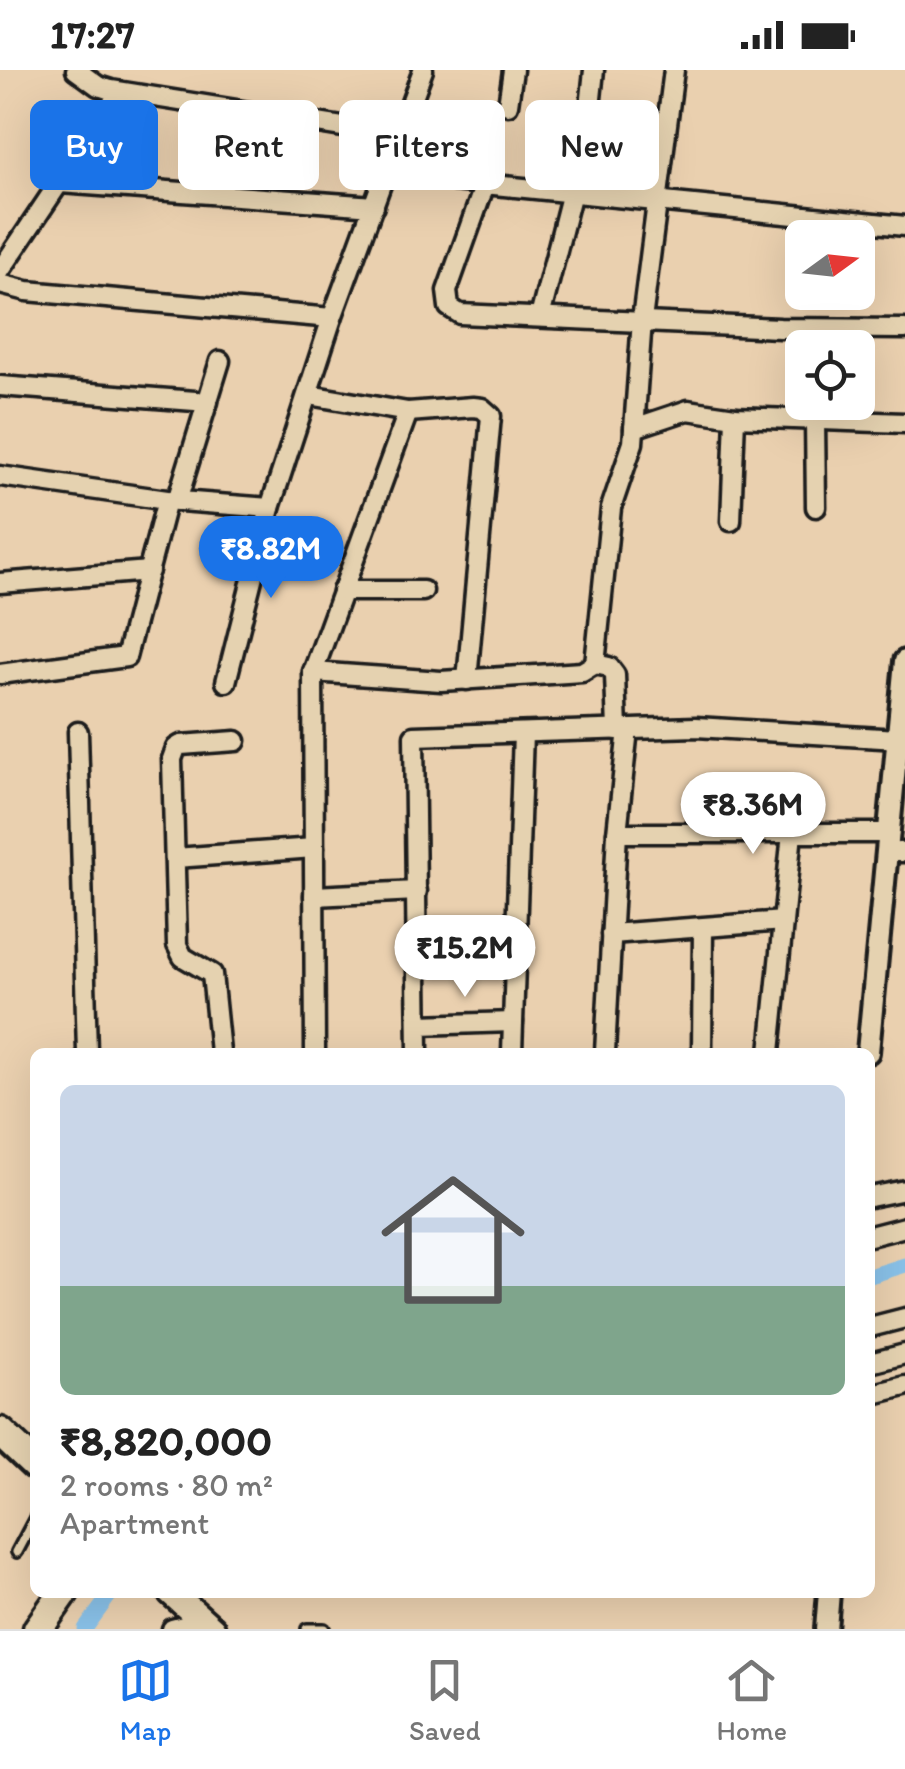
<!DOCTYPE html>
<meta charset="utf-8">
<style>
body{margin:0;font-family:Itim,sans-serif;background:#f2f2f2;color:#222;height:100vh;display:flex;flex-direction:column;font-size:38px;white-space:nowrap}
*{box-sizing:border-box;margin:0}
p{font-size:32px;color:#767676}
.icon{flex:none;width:55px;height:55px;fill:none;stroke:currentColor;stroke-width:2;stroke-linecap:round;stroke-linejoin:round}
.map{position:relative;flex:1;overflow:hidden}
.sheet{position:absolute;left:30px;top:978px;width:845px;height:550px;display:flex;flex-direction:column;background:#fff;border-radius:15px;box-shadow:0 10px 40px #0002}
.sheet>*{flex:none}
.top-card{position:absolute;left:30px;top:30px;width:845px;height:90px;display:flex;gap:20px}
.needle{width:65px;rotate:75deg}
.fabs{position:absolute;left:785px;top:150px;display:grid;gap:20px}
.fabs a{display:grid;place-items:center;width:90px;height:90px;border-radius:15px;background:#fff;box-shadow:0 10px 40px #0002;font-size:50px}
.price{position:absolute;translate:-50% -85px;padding:0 22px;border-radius:35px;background:#fff;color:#222;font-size:32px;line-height:65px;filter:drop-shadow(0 2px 5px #0008)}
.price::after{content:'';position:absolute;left:50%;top:60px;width:30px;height:22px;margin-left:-15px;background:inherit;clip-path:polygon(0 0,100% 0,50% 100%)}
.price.on{background:#1a73e8;color:#fff}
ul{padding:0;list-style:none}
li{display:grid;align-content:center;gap:20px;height:530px;padding:0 30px}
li+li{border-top:2px solid #e0e0e0}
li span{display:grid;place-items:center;height:310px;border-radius:15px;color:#555}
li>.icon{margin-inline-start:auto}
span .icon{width:180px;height:180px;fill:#fffc;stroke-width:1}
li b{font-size:42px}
.chip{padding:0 35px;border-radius:15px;background:#fff;box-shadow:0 10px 40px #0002;font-size:35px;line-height:90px}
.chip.on{background:#1a73e8;color:#fff}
.status{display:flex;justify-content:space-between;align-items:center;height:70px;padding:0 50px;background:#fff;direction:ltr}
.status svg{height:28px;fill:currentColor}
.tabs{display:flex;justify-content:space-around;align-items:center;height:140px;border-top:2px solid #e0e0e0;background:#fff;font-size:28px;color:#767676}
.tabs a{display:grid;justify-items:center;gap:5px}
.tabs .on{color:#1a73e8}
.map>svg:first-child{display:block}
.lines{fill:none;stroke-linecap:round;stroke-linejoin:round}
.canal{stroke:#89c1e8;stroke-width:15}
.service-casing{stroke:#1c1c1c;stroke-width:16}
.minor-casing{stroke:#1c1c1c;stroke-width:25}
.tertiary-casing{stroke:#1c1c1c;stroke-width:28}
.primary-casing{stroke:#1c1c1c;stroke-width:32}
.trunk-casing{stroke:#1c1c1c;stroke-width:35}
.service{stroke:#e5d2b0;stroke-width:9}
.minor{stroke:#e5d2b0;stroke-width:18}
.tertiary{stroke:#e5d2b0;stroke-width:20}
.primary{stroke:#e5d2b0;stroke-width:25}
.trunk{stroke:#e5d2b0;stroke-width:28}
</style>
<div class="status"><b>17:27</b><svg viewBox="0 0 49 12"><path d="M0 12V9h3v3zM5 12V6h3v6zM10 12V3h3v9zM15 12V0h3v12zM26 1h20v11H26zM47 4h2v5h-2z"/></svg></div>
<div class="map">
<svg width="905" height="1559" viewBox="0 0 905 1559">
<rect width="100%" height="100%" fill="#ead0af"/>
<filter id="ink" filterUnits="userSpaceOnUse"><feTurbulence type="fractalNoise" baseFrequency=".01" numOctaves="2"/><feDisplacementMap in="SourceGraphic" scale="20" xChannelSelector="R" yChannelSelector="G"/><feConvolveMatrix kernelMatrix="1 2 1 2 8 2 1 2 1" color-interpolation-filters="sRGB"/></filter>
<g filter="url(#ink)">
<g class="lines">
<g class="canal">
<polyline points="870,1206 905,1195"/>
<polyline points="85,1559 112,1522"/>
</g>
<g class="service-casing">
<g id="service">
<polyline points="17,1482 35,1448"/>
<polyline points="307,1559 324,1559"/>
</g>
</g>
<g class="minor-casing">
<g id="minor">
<polyline points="76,0 98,16 111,20 399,66"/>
<polyline points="508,35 513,0"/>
<polyline points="588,57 594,0"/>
<polyline points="387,98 454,111 905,156"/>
<polyline points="60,113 374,136"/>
<polyline points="485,114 447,221 449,237 460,244 780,258 905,259"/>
<polyline points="0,201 120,22"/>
<polyline points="0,214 27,221 332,248"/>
<polyline points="540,247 572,122"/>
<polyline points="0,316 208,332"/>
<polyline points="309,325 408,342 313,602 315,982"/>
<polyline points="408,342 473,337 482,338 491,346 467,610"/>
<polyline points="815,350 816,437"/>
<polyline points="634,358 688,340 735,347 905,353"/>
<polyline points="0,406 167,430 270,438 332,248 423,0"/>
<polyline points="177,431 220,291"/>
<polyline points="731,451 735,347"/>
<polyline points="0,513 149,501"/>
<polyline points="342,521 423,521"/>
<polyline points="595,594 609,597 615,605 617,660"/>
<polyline points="313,602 441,611 582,602 595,594 611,438 633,373 642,250 674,0"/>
<polyline points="0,604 126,587 167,430"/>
<polyline points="226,612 270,438"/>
<polyline points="78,662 87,982"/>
<polyline points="617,763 889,763"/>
<polyline points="887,782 905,782"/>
<polyline points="175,788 314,778"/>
<polyline points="314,826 417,821"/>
<polyline points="418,864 516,862"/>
<polyline points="611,864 783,851"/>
<polyline points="419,955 513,952"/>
<polyline points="220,982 212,904 183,887 177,875 172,689 176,678 181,675 236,671"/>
<polyline points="418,982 414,666 696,657 898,669"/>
<polyline points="512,982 523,663"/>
<polyline points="605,982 617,763 628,659"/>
<polyline points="702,982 703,858"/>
<polyline points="770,982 792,763"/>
<polyline points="870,1127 905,1120"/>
<polyline points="870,1166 905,1157"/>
<polyline points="870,1257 905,1248"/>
<polyline points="870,1293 905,1284"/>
<polyline points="870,1325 905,1316"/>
<polyline points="172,1559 203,1551"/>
</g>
</g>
<g class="tertiary-casing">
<g id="tertiary">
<polyline points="868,982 905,591"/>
<polyline points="826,1559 829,1522"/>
</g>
</g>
<g class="primary-casing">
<polyline id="primary" points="171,1522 212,1559"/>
</g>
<g class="trunk-casing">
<g id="trunk">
<polyline points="0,1362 35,1395"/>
<polyline points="38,1559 64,1522"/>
</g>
</g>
<use href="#service" class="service"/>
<use href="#minor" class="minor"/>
<use href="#tertiary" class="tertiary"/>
<use href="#primary" class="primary"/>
<use href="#trunk" class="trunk"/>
</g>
</g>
</svg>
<div class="fabs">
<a><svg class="needle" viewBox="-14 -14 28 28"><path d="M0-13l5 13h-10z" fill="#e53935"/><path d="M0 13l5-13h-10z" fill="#767676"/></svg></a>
<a><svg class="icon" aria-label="locate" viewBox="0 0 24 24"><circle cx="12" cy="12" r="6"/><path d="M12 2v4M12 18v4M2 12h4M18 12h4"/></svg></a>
</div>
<b class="price on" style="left:271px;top:531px">₹8.82M</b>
<b class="price" style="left:753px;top:787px">₹8.36M</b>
<b class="price" style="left:465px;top:930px">₹15.2M</b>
<div class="top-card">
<a class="chip on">Buy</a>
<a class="chip">Rent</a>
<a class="chip">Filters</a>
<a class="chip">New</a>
</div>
<section class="sheet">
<ul>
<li><span style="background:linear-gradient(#c9d6e8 65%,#7fa58c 0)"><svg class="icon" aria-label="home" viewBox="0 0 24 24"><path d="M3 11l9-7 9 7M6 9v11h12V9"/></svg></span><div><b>₹8,820,000</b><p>2 rooms · 80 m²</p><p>Apartment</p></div></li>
</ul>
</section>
</div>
<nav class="tabs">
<a class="on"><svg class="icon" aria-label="map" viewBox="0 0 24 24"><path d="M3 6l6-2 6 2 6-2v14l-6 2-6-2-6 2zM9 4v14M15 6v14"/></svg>Map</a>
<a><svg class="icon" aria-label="saved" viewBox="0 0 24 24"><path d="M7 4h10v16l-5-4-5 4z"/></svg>Saved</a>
<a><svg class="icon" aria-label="home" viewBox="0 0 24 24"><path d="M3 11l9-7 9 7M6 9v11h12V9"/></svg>Home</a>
</nav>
